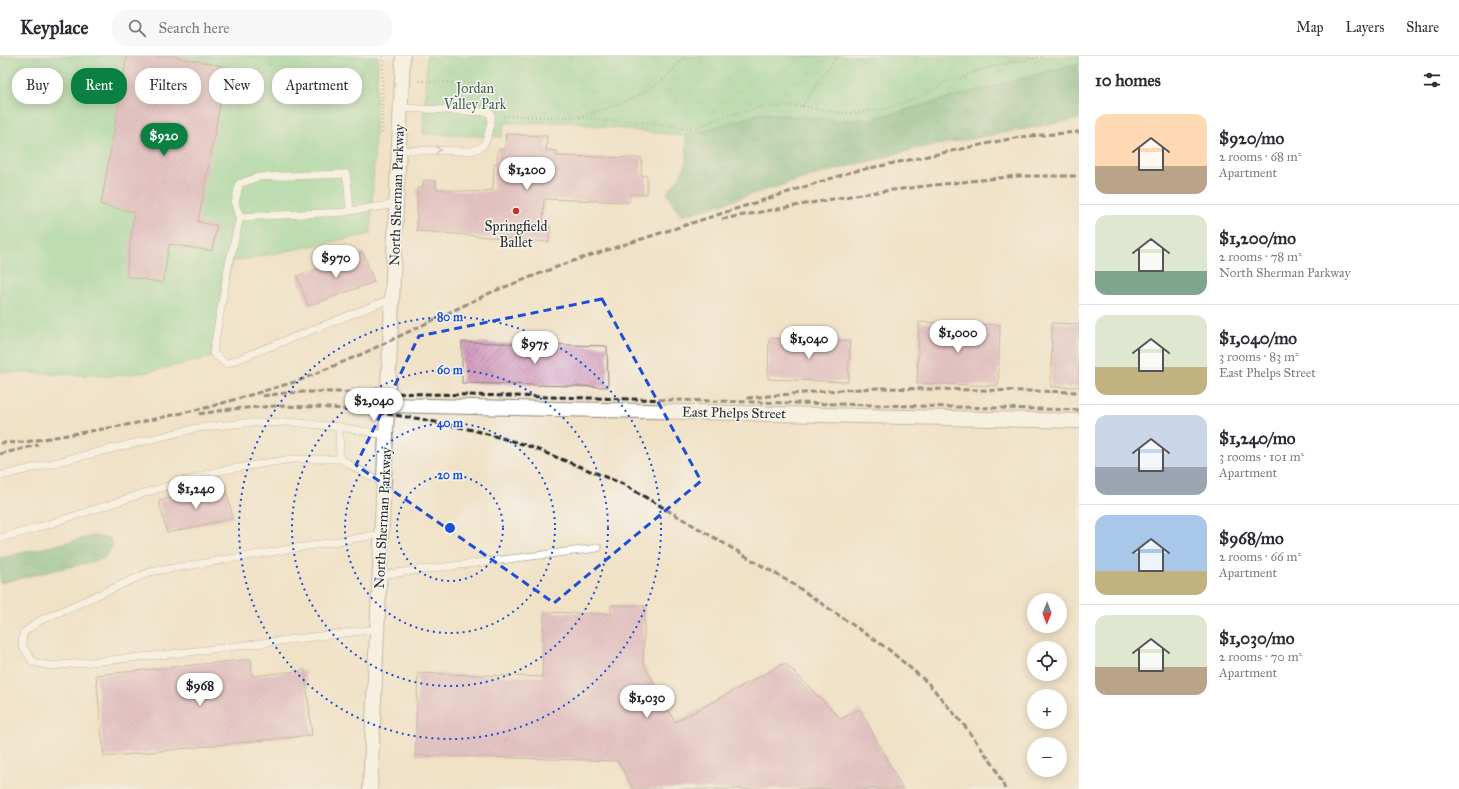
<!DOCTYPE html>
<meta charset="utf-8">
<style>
body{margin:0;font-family:"IM FELL Great Primer",serif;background:#f7f7f7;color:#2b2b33;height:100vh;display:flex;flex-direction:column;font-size:15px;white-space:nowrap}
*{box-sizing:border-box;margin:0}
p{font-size:13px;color:#7c7c81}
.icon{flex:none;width:22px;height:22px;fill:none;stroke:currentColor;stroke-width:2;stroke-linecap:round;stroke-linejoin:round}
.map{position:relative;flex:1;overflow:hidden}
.details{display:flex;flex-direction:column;background:#fff;width:380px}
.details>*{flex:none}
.guide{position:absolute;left:12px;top:12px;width:380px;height:36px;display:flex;gap:8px}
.needle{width:26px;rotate:181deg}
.controls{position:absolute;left:1027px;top:537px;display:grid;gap:8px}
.controls a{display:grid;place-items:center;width:40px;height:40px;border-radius:50%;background:#fff;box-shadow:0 2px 10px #0003;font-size:20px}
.price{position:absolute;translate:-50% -34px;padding:0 9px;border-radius:14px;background:#fff;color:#222;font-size:13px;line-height:26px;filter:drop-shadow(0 1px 2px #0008)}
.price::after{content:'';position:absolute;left:50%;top:24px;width:12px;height:9px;margin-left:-6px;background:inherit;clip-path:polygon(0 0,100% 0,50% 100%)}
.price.on{background:#0b8043;color:#fff}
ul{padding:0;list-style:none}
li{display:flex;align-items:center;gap:12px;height:100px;padding:0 16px}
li+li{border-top:1px solid #e1e1e2}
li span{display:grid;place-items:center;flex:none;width:112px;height:80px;border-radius:12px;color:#555}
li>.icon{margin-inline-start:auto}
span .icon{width:48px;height:48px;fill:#fffc;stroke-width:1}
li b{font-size:17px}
h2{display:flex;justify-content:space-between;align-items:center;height:48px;padding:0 16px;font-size:17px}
.pill{padding:0 14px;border-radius:16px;background:#fff;box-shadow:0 2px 10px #0003;font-size:14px;line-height:36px}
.pill.on{background:#0b8043;color:#fff}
header{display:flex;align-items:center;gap:24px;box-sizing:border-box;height:56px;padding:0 20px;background:#fff;border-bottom:1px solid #e1e1e2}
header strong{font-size:19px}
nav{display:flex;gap:22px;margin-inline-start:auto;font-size:14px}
.search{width:280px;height:36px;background:#f7f7f7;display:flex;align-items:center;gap:10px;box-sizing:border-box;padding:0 14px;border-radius:16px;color:#7c7c81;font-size:15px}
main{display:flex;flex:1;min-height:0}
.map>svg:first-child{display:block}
.forest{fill:url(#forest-crowns);stroke:#4a7056}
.park{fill:url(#park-tufts);stroke:#568062}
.pitch{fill:#80d598;stroke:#568062}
.building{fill:url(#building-hatch)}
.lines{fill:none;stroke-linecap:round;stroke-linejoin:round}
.lane-casing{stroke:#8e8679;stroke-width:8}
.street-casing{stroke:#8e8679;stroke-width:16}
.path{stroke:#8e8679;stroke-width:2.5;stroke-dasharray:1 3;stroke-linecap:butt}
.lane{stroke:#fff;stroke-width:7}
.street{stroke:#fff;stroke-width:14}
.rail{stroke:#2b2b2b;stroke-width:3;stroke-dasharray:6 3;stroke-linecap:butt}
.oneway{stroke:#a0a0a0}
.marked{fill:none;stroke:#1d4ed8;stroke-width:3;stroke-dasharray:8 5;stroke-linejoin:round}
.ring{fill:none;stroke:#1d4ed8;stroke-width:2;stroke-dasharray:2 4}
.poi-dot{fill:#c8321e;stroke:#f6f6f2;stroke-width:1.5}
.labels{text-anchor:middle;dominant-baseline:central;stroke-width:3;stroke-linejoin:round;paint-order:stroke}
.park-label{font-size:14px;fill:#445e4c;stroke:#f6f6f2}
.street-label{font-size:14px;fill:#2b2b2b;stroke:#f6f6f2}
.poi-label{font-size:14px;fill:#2b2b2b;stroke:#f6f6f2}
.centre{fill:#1d4ed8;stroke:#f6f6f2;stroke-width:2}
.ring-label{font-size:12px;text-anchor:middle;font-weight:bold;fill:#1d4ed8;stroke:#f6f6f2;stroke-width:3;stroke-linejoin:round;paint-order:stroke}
</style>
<header>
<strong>Keyplace</strong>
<div class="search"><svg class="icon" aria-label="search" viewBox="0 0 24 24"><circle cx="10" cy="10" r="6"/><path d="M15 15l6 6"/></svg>Search here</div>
<nav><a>Map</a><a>Layers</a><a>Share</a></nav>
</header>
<main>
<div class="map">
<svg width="1079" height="733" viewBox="0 0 1079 733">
<defs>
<pattern id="forest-crowns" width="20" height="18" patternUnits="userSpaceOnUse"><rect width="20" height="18" fill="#68b680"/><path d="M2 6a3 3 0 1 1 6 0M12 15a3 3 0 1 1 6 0" fill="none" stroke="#569469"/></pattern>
<pattern id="park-tufts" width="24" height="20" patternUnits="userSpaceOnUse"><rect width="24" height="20" fill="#80d598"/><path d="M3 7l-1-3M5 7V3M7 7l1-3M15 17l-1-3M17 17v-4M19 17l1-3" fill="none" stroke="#6fb783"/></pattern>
<pattern id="building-hatch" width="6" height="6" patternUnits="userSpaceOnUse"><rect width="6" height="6" fill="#d49cbe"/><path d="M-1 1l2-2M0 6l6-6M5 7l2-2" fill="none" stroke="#ac7f9b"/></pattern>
</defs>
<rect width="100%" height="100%" fill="#f6f6f2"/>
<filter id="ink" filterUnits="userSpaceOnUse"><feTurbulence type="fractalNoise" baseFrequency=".025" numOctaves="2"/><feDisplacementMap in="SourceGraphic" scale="8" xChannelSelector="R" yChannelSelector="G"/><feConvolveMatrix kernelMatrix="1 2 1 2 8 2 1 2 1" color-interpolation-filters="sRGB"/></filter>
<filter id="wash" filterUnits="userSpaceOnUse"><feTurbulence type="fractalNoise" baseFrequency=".012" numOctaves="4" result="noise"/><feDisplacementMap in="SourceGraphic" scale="16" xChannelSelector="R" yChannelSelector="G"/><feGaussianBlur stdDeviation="0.9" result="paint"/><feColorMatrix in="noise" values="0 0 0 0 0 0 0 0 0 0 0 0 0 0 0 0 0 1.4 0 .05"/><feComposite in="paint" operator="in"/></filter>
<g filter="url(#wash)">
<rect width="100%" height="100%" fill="#f0e2c7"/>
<g class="forest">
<path d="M1079,7V63L915,93L808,121L682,160L667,137C685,115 690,109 685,80L762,57L842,64L871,63Z"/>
<polygon points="94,480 110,482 113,491 103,503 0,527 0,502"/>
</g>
<polygon class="park" points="427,0 1079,0 1079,7 871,63 842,64 762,57 685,80 622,73 568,66 505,67 501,81 423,78"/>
<polygon class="pitch" points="0,0 378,0 371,178 230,206 214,300 149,316 111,320 0,316"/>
<g id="blocks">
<g class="building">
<polygon points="127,0 172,0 227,11 198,166 217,170 212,195 169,188 163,227 126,220 134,156 101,149"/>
<polygon points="506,78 547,80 546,94 557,95 557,100 642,102 641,119 647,120 647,138 630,138 629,146 544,143 543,170 550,170 549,186 417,175 417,132 422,132 424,124 436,125 436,133 475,136 493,134 494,108 497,107 498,93 505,93"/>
<polygon points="363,196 374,226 308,250 297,220"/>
<polygon points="919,266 1000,269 998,330 917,327"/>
<polygon points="1052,267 1079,268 1079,331 1051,331"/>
<polygon points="769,282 850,285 848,326 768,323"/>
<polygon points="462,286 607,290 608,331 462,327"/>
<polygon points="225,430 233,462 167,477 159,445"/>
<polygon points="611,549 645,550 643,607 675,666 785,607 841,663 860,653 903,733 633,733 618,705 415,699 418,617 542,621 544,556 611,558"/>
<polygon points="251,603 252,620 305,614 312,679 104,701 96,619"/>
</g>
</g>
</g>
<g filter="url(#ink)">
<use href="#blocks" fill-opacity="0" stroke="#8e8679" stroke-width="1"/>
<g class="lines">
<g class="lane-casing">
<g id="lane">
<path d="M399,94L471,95C473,94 478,93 480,92C488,87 492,66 491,58L487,56L401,52"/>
<polyline points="350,155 348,130 346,118 258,121 239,128 235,148 240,161 346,156 350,155 397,148"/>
<polyline points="240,161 228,212 213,297 226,308 393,242"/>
<polyline points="339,371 340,403"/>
<polyline points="0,420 197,372 245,367 289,366 339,371 387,379"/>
<polyline points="0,482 37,472 151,435 218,415 292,403 340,403 384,428"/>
<polyline points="380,519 598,492"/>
<polyline points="378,573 180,597 51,610 33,606 22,589 23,577 39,565 150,516 382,478"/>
</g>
</g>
<g class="street-casing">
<g id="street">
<polyline points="388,349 1079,365"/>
<polyline points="370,733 403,0"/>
</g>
</g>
<g class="path">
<polyline points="269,0 270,11"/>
<polyline points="419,25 494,29 500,50"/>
<polyline points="802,50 837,0"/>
<polyline points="503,60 577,61 614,65 632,65 685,72 697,71 729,59 764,50 802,50 835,56 849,57 873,55 885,53 904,47 929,36 944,27 990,11 1044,0"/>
<path d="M579,61C606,52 635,45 659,27C669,20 677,9 685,0"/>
<polyline points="382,77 383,0"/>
</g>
<use href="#lane" class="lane"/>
<use href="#street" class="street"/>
<g class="rail">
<polyline points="722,163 861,138 934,129 1017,120 1079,120"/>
<path d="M263,340C304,333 348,337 388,337L1079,354"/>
<polyline points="747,342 825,335 878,332 1079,336"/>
<polyline points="199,358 231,353 276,350 320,351 373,356 421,363 473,374 526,389 623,428 793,528 888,593 928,627 964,669 995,711 1005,733"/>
<polyline points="0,387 26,386 132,368 209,351 298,325 362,298 492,236 570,206 851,116 1019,81 1079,76"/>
<polyline points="0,398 38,389"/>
</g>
</g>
<defs><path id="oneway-chevron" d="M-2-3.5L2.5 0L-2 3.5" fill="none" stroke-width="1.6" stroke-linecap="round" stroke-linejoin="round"/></defs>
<use class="oneway" href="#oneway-chevron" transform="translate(438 94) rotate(1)"/>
</g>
<path d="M0 0H1079V733H0ZM602,243L701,425L554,547L356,409L419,280Z" fill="#f0e2c7" fill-opacity=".55" fill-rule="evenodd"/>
<path class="marked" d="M602,243L701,425L554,547L356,409L419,280Z"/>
<g class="ring">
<circle cx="450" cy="472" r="53"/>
<circle cx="450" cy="472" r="105"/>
<circle cx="450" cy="472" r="158"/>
<circle cx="450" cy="472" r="211"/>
</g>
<circle class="poi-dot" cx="516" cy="155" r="4"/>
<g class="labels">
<g class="park-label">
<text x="475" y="32">Jordan<tspan x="475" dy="16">Valley Park</tspan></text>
</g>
<g class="street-label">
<text transform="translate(397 139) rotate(-88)">North Sherman Parkway</text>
<text transform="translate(734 357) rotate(1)">East Phelps Street</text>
<text transform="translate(383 462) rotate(-87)">North Sherman Parkway</text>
</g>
<g class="poi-label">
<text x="516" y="170">Springfield<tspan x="516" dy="16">Ballet</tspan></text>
</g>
</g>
<circle cx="450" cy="472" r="6" class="centre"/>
<g class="ring-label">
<text x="450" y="265">80 m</text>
<text x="450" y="318">60 m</text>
<text x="450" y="371">40 m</text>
<text x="450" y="423">20 m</text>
</g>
</svg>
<div class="controls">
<a><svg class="needle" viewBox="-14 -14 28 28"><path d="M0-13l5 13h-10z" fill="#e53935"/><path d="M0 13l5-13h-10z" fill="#7c7c81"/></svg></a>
<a><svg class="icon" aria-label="locate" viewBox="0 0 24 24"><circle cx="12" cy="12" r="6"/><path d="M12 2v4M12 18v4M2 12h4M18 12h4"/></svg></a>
<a>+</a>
<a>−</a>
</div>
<b class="price on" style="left:164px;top:101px">$920</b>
<b class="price" style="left:527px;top:135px">$1,200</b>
<b class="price" style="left:336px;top:223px">$970</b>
<b class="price" style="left:958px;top:298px">$1,000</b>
<b class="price" style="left:809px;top:304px">$1,040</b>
<b class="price" style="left:535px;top:309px">$975</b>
<b class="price" style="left:374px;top:366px">$2,040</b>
<b class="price" style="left:196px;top:454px">$1,240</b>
<b class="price" style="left:200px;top:651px">$968</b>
<b class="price" style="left:647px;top:663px">$1,030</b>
<div class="guide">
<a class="pill">Buy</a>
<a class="pill on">Rent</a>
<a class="pill">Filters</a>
<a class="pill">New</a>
<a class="pill">Apartment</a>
</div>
</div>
<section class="details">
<h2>10 homes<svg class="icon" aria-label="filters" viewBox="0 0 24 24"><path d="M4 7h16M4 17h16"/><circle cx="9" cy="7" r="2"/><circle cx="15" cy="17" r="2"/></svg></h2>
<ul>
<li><span style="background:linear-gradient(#ffd9b3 65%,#b9a48a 0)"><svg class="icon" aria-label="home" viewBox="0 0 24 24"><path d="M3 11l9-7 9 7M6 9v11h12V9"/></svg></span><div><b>$920/mo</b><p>2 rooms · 68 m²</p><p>Apartment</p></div></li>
<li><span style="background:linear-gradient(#dfe7d0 70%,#7fa58c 0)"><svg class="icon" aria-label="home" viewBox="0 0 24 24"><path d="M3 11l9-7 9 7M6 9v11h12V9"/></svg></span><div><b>$1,200/mo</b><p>2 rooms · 78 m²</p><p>North Sherman Parkway</p></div></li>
<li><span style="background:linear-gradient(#dfe7d0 65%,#c2b280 0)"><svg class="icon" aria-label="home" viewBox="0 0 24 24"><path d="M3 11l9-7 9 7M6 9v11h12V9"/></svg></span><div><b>$1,040/mo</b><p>3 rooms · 83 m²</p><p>East Phelps Street</p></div></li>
<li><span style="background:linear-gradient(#c9d6e8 65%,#9aa5b1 0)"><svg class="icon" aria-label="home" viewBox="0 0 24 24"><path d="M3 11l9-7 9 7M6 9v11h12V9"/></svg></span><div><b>$1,240/mo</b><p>3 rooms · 101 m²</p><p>Apartment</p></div></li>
<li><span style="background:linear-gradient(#a9c7e8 70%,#c2b280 0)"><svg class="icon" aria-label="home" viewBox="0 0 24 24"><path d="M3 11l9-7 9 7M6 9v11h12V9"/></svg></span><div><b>$968/mo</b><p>2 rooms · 66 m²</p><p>Apartment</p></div></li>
<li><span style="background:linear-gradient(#dfe7d0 65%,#b9a48a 0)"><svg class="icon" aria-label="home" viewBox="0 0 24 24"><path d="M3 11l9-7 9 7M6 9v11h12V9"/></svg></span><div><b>$1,030/mo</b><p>2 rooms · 70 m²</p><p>Apartment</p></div></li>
</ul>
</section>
</main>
